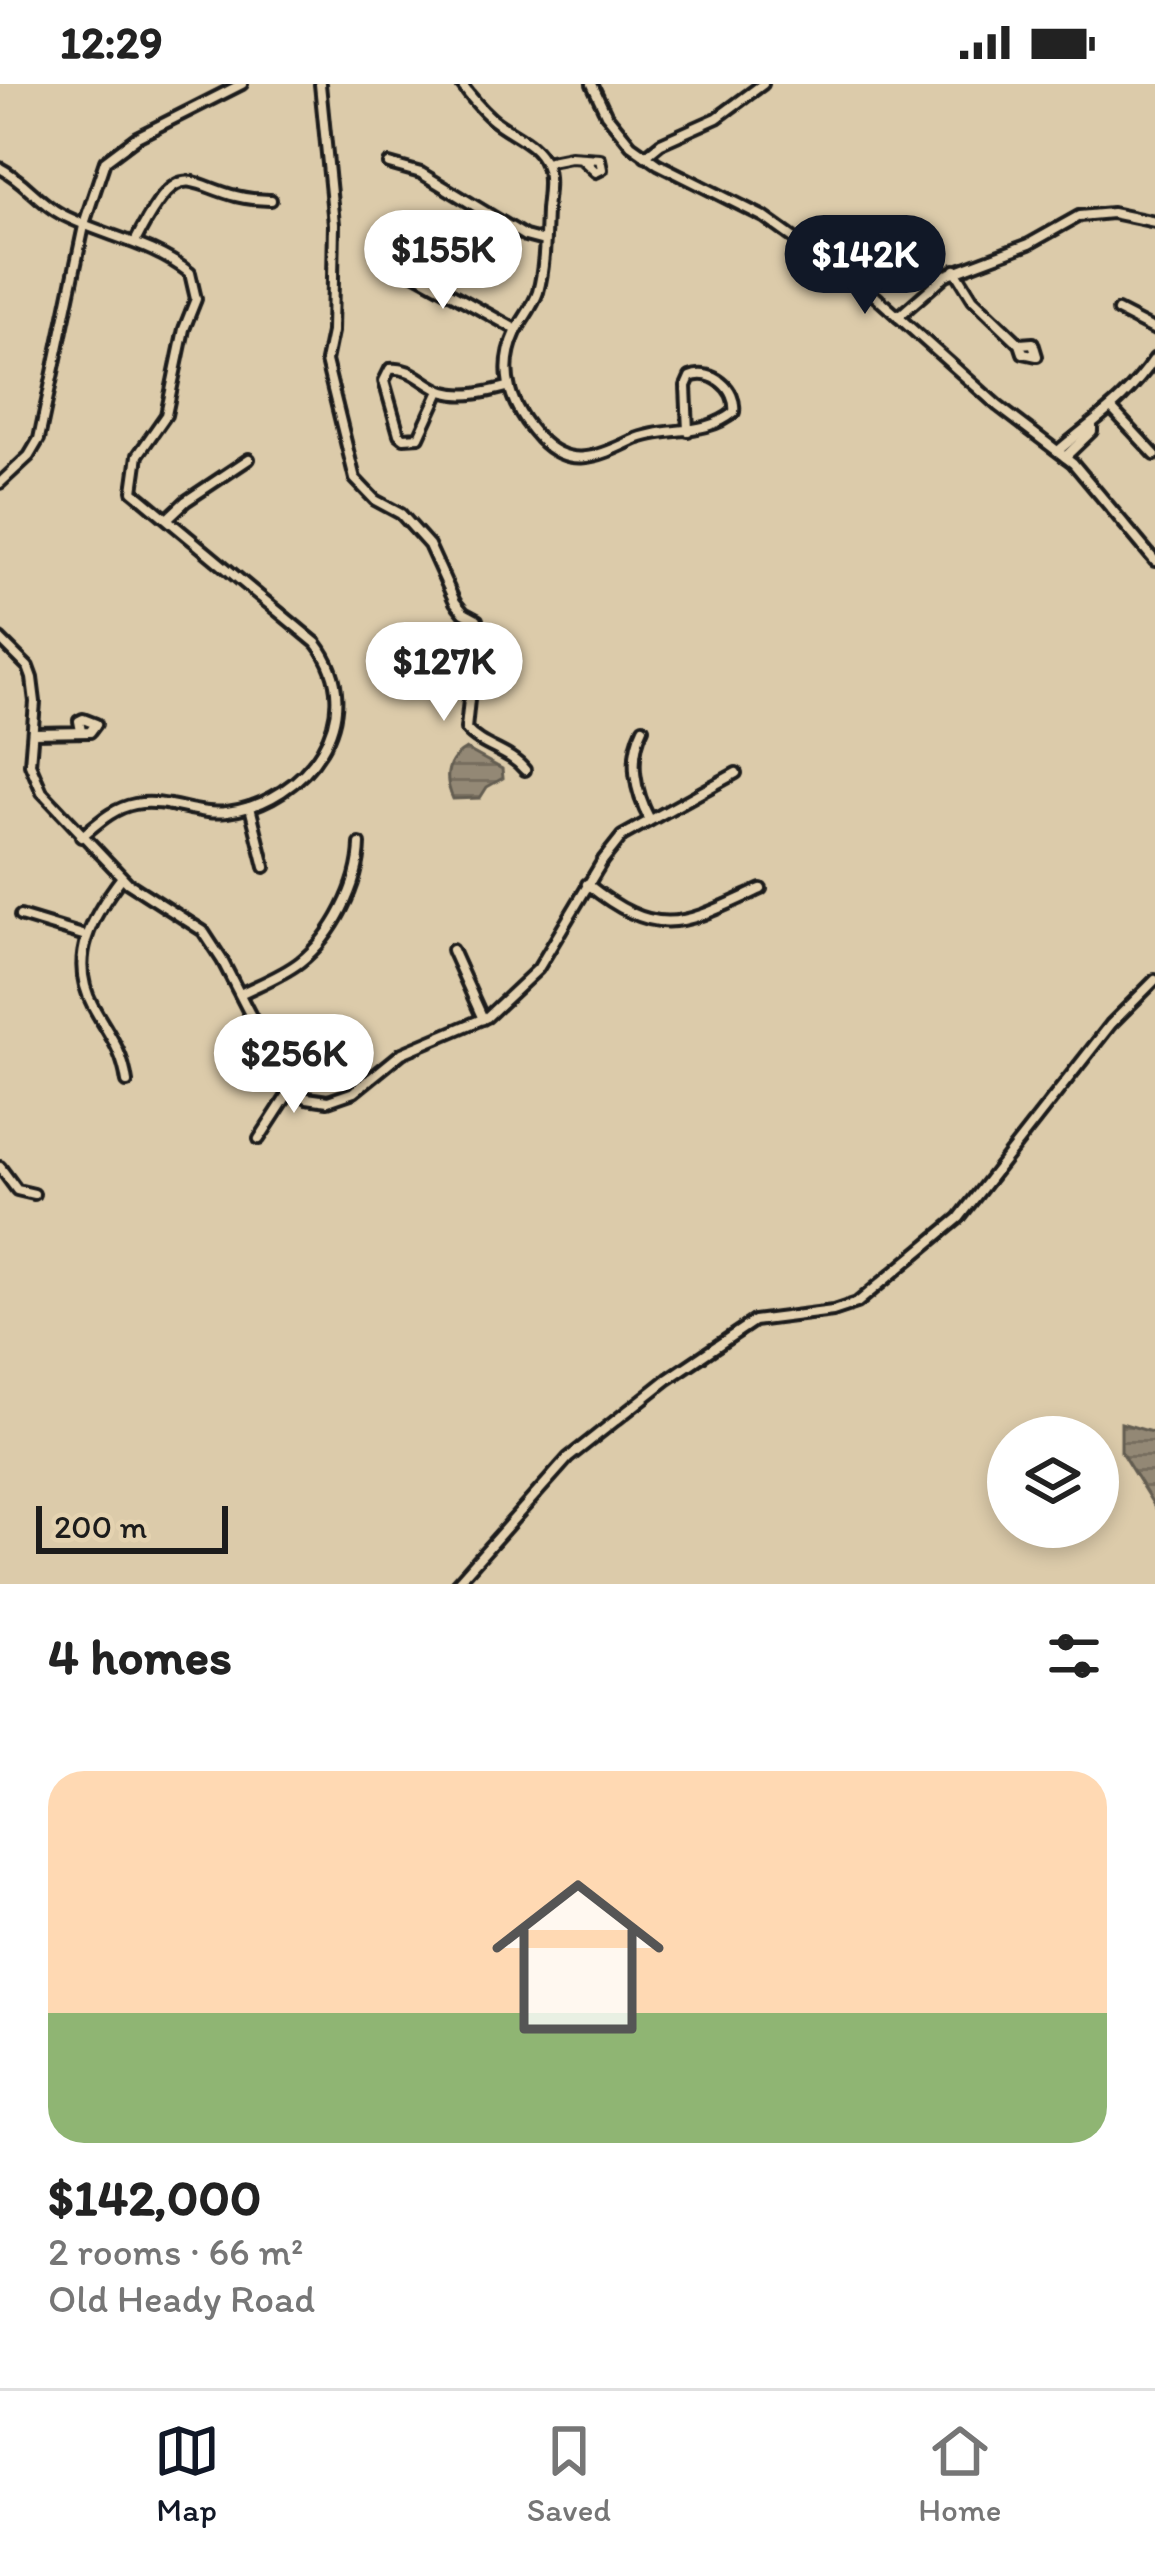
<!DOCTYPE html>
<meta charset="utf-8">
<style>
body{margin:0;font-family:Itim,sans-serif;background:#f2f2f2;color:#222;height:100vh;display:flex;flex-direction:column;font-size:45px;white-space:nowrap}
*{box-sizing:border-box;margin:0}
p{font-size:39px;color:#767676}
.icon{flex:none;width:66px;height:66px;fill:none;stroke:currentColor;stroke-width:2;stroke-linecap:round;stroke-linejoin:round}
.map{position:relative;height:1500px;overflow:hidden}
.sheet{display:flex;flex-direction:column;background:#fff;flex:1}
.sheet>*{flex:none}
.buttons{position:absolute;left:987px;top:1332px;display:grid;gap:24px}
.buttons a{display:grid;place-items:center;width:132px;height:132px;border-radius:50%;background:#fff;box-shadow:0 6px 18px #0003;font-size:60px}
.scale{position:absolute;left:36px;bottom:30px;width:192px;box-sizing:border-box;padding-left:12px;border:6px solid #1c1c1c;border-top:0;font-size:33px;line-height:42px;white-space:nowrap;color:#1c1c1c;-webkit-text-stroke:9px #e4d2b0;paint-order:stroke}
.price{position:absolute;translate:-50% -102px;padding:0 27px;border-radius:42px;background:#fff;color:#222;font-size:39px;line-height:78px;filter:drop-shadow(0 3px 6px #0008)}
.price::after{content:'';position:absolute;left:50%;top:72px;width:36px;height:27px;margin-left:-18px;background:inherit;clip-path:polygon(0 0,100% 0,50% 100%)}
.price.on{background:#111827;color:#fff}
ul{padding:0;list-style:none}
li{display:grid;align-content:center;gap:24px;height:636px;padding:0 48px}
li span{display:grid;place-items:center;height:372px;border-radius:36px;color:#555}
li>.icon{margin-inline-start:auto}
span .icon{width:216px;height:216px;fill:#fffc;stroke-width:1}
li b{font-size:51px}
h2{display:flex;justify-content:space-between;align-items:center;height:144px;padding:0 48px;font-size:51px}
.status{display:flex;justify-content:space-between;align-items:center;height:84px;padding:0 60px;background:#fff;direction:ltr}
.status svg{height:33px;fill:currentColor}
.dock{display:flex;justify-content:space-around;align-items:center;height:168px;border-top:3px solid #e0e0e0;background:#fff;font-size:33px;color:#767676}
.dock a{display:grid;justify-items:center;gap:6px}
.dock .on{color:#111827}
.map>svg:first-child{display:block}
.water{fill:url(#water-rules);stroke:#635d51;stroke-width:3}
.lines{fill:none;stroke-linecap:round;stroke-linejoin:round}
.minor-casing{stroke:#1c1c1c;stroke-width:16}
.minor{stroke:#e4d2b0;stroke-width:8}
</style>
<div class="status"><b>12:29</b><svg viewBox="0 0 49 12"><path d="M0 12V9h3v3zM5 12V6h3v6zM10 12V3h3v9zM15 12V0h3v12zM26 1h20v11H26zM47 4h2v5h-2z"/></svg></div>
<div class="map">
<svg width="1155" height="1500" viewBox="0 0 1155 1500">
<defs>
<pattern id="water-rules" width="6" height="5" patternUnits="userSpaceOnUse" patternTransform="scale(3)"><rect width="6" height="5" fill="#938874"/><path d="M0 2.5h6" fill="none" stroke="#776e5e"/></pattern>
</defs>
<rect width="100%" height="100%" fill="#dccbaa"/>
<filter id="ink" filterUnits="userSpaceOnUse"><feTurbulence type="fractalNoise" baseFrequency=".00833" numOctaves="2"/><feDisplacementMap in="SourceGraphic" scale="24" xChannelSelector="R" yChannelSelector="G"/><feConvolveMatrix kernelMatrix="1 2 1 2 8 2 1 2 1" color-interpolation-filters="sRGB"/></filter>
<g filter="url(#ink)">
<g class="water">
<path d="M466,665L502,685L503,694L487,703L480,714L453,715C444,695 445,677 466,665Z"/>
<polygon points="1121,1339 1155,1349 1155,1423 1121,1368"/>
</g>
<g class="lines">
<g class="minor-casing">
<g id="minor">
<path d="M320,0L334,140L332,248L326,277L355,395L375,416L401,430L429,461L455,518L464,529L477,536L466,645C482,664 509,666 525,686"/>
<path d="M461,0C470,12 480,24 491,34C509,50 536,57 545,80C551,93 547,113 546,126C545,153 545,182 538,208C533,223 523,234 516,248C497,289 511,324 540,355C569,385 598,373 631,357C665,341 703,354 734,328C737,305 712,284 690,293L686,302L688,347"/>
<polyline points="592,0 606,30 631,61 658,80 764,133 876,213 998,322 1073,379 1155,477"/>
<polyline points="645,72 661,59 717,34 763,0"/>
<polyline points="545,78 570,73 600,75 602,85 596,88 582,75"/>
<polyline points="389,80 421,89 525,152 544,157"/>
<path d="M0,84C24,96 38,118 61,130C103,152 151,158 190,189L196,215L184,245L166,331L138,371L133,407L316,559C371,631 306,718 227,728C196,732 167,714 135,720C113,724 98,739 81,753"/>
<path d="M135,158C188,53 190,117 271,116"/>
<polyline points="387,174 517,246"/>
<polyline points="955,186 973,215 1020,260 1023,269 1037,272 1033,259 1020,260"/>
<polyline points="1118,227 1155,246"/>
<polyline points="898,233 946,191 1029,160 1079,132 1112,129 1155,138"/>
<path d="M440,307L419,353L404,354L399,350L384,297L390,285C413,282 425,302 445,308C465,314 488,308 507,303"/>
<polyline points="1113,326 1155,371"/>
<path d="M1058,367C1097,333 1124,319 1155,274"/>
<polyline points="1065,373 1092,347 1092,342"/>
<polyline points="0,399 29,372 39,355 85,137 105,77 137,53 242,0"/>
<polyline points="168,434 186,417 249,375"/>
<polyline points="0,555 28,583 32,594 35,618 30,680 42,708 128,799 203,847 222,876 288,1004 307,1014 328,1017 354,1008 402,969 487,933 538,885 603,776 622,752 736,689"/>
<path d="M643,644C628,674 635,708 650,736"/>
<polyline points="33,649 90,648 96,640 83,635 79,637 81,647"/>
<polyline points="250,723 265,783"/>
<path d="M122,793C93,831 67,874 93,922C108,950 122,964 127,998"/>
<path d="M587,800C660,858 684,840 761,805"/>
<polyline points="20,832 86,852"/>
<polyline points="452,866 483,935"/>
<path d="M240,910C260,900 282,892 300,878C333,852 359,801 360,760"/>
<polyline points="259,1055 290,1007"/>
<polyline points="0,1083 17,1106 34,1110"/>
<polyline points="456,1500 568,1374 668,1295 754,1237 833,1227 857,1219 959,1134 1111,940 1155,896"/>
</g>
</g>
<use href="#minor" class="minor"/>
</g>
</g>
</svg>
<div class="buttons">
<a><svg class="icon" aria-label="layers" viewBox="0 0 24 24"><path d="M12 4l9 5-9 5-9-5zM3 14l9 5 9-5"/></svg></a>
</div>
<div class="scale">200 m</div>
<b class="price" style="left:443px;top:228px">$155K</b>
<b class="price on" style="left:865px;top:233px">$142K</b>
<b class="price" style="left:444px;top:640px">$127K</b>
<b class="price" style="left:294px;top:1032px">$256K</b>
</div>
<section class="sheet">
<h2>4 homes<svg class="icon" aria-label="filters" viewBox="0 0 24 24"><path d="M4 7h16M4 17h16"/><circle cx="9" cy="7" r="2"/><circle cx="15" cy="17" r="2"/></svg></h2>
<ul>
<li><span style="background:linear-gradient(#ffd9b3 65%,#8fb573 0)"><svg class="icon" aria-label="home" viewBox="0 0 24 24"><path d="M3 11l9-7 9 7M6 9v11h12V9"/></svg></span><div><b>$142,000</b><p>2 rooms · 66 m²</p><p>Old Heady Road</p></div></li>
</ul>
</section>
<nav class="dock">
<a class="on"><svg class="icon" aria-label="map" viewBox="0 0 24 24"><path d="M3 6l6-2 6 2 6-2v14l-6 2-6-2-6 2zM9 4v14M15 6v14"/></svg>Map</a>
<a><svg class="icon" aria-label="saved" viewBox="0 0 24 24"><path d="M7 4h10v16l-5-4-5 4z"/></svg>Saved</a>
<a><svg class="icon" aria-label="home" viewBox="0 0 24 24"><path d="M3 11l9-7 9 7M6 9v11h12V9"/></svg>Home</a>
</nav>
